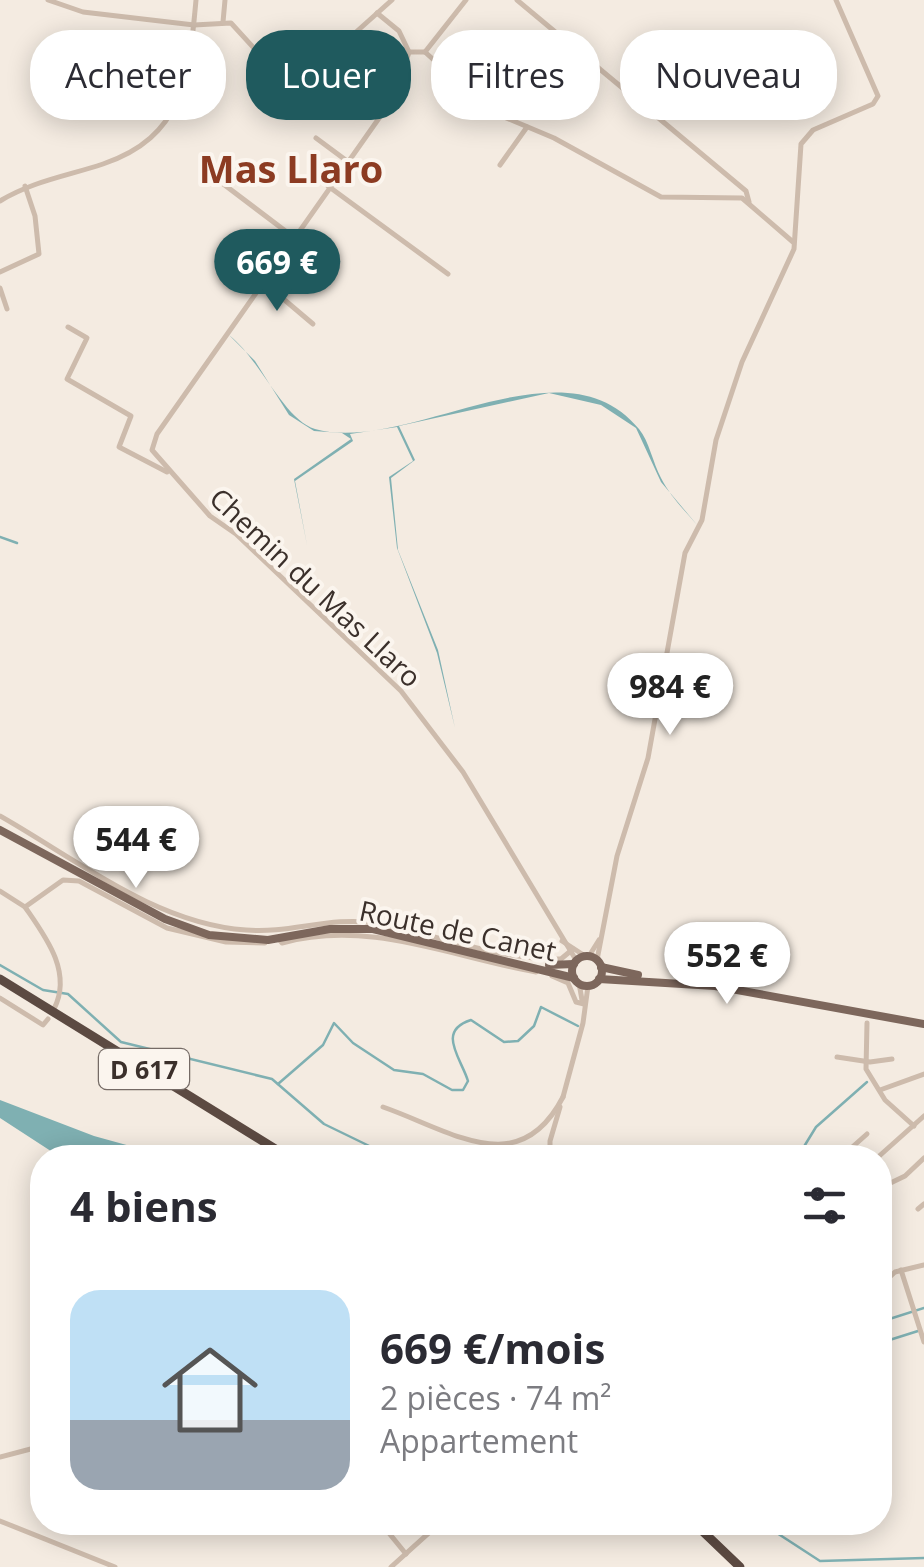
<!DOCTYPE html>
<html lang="fr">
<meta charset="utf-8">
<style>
body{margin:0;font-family:"Open Sans",sans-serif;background:#f2f2f3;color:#2b2b33;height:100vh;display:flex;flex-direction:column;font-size:38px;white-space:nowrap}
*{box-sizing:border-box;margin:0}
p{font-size:32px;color:#7c7c81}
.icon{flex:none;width:55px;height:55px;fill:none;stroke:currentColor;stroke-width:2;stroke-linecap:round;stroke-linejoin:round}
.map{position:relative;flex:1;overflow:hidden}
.side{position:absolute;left:30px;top:1145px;width:862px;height:390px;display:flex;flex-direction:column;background:#fff;border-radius:40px;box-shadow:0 5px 25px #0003}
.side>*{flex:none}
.banner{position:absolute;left:30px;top:30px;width:865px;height:90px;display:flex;gap:20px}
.price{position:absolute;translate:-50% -85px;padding:0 22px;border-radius:35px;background:#fff;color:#222;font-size:32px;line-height:65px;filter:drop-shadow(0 2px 5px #0008)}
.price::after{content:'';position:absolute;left:50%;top:60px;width:30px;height:22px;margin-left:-15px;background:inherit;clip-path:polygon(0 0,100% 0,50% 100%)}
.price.current{background:#1f5a5e;color:#fff}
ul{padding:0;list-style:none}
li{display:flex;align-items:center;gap:30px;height:250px;padding:0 40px}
li span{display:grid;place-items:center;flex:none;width:280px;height:200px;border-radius:30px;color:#555}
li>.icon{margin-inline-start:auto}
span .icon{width:120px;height:120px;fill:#fffc;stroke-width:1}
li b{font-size:42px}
h2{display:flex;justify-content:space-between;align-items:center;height:120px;padding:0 40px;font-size:42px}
.chip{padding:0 35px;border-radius:40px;background:#fff;box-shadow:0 5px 25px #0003;font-size:35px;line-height:90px}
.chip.current{background:#1f5a5e;color:#fff}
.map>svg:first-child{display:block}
.water{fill:#7fb0b2}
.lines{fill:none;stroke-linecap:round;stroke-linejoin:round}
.stream{stroke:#7fb0b2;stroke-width:2.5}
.minor{stroke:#cdbbac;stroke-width:5}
.major{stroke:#7d675c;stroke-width:8}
.highway{stroke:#5c4a42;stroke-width:9}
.labels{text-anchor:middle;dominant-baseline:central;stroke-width:8;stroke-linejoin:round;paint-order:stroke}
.shield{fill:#fbf5ee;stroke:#756b66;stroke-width:2.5}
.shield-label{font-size:25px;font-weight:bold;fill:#3b302b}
.street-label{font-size:28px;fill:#3b302b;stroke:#fbf5ee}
.district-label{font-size:38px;font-weight:bold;fill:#8c3b22;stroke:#fbf5ee}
</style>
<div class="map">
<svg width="924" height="1567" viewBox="0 0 924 1567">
<rect width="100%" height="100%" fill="#f4ebe1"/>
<g class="water">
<path d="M229,335C260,359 284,420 315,429C408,455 562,335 639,429C649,441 653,463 661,478C670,496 685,511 698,526L661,482L636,428L601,405L549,393L399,426L415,460L391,478L398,550L438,650L455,728L437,653L397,548L389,477L413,461L397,427L350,434L353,441L295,481L307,545L294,479L351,439L342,433L314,431L289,415L255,361Z"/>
<polygon points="0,1100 94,1136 170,1157 60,1157 0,1118"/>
</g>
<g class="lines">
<g class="stream">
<polyline points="0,537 17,543"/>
<polyline points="0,965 43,990 68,994 121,1042 272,1079 324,1124 394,1158"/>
<path d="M278,1084L323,1045L334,1023L353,1043L394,1070L423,1074L452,1090H463L468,1081C461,1058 436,1031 471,1020L504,1042L518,1041L534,1026L541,1007L578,1026"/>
<polyline points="797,1158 816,1127 867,1082"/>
<polyline points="880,1322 924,1308"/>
<polyline points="880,1343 918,1331"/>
<polyline points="760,1522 820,1561 924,1558"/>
</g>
<g class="minor">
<polyline points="48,0 83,12 194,25 231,23 263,58 288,78 355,33 392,0"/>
<polyline points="517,0 746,191 749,202"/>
<polyline points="377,13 399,31 409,52 396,94 157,434 152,450 210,516 236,534 401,691 463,772 576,960"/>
<polyline points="223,22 225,0"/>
<polyline points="355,33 405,66"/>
<polyline points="409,52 425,52 490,111 554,138 661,197 742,198 793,242"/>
<polyline points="425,52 466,0"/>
<polyline points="478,101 521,67 576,105"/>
<polyline points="316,138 347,161"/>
<polyline points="500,165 527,127"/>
<polyline points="218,180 292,236"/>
<polyline points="328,186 448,274"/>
<path d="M0,201C33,181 67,176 103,164C185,136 189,76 196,0"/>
<polyline points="0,272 39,254 35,216 25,186"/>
<polyline points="261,280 313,324"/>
<polyline points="0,288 7,309"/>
<polyline points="68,327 87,338 67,379 131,416 119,447 167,472"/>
<path d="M0,816C76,859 156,924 246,930C289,934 331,916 375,923C437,934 496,960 561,959L573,949"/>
<polyline points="0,891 25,907 63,880 79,881 167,928 226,942 265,943"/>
<path d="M25,907C45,936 73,972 54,1009"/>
<path d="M278,938L282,943C369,919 451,957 536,972"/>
<polyline points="562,941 585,956"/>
<polyline points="589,956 599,940"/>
<polyline points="597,960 617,856 648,758 685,553 702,520 716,440 742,362 794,249 801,144 813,130 873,104 878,96 836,0"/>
<polyline points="552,976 568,983 576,1002 584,1004"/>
<polyline points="579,983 582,1000"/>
<polyline points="0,998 43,1025 48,1019"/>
<polyline points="867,1023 866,1069 885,1100 914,1126"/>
<polyline points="837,1057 870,1062 892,1059"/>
<polyline points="880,1090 924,1074"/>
<polyline points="563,1097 583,1023 588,986"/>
<path d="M383,1107C452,1131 519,1182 563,1097"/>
<polyline points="550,1158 550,1141 560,1107"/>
<polyline points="851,1158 849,1150 867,1134"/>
<polyline points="877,1158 924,1116"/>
<polyline points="880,1188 905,1176 924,1158"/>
<polyline points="918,1209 924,1204"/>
<polyline points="901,1270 924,1342"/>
<polyline points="880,1286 895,1272 924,1265"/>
<polyline points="0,1457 42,1446"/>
<polyline points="0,1521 115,1567"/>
<polyline points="380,1522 406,1554"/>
<polyline points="391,1567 441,1522"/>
</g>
<g class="major">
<polyline points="0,830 165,919 209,935 268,940 330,929 373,929 574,978"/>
<circle cx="587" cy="971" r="15"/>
<polyline points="549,965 574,964"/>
<polyline points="601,967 638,975"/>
<polyline points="599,979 715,986 924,1024"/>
</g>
<g class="highway">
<polyline points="0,979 290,1158"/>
<polyline points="693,1522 740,1567"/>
</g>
</g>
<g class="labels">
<rect class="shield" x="99" y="1049" width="90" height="40" rx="8"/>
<g class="shield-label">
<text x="144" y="1069">D 617</text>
</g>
<g class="street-label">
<text transform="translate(316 587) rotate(43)">Chemin du Mas Llaro</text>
<text transform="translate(458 930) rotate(12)">Route de Canet</text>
</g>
<g class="district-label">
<text x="291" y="168">Mas Llaro</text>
</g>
</g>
</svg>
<b class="price current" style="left:277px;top:314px">669 €</b>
<b class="price" style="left:670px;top:738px">984 €</b>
<b class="price" style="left:136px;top:891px">544 €</b>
<b class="price" style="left:727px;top:1007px">552 €</b>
<div class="banner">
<a class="chip">Acheter</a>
<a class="chip current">Louer</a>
<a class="chip">Filtres</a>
<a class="chip">Nouveau</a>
</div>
<section class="side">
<h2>4 biens<svg class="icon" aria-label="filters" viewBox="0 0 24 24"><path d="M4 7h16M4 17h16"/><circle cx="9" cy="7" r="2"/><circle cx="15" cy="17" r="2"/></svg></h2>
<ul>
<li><span style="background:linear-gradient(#bfe0f5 65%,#9aa5b1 0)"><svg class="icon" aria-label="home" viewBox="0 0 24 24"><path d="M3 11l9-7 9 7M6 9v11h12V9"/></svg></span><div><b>669 €/mois</b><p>2 pièces · 74 m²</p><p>Appartement</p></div></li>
</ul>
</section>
</div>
